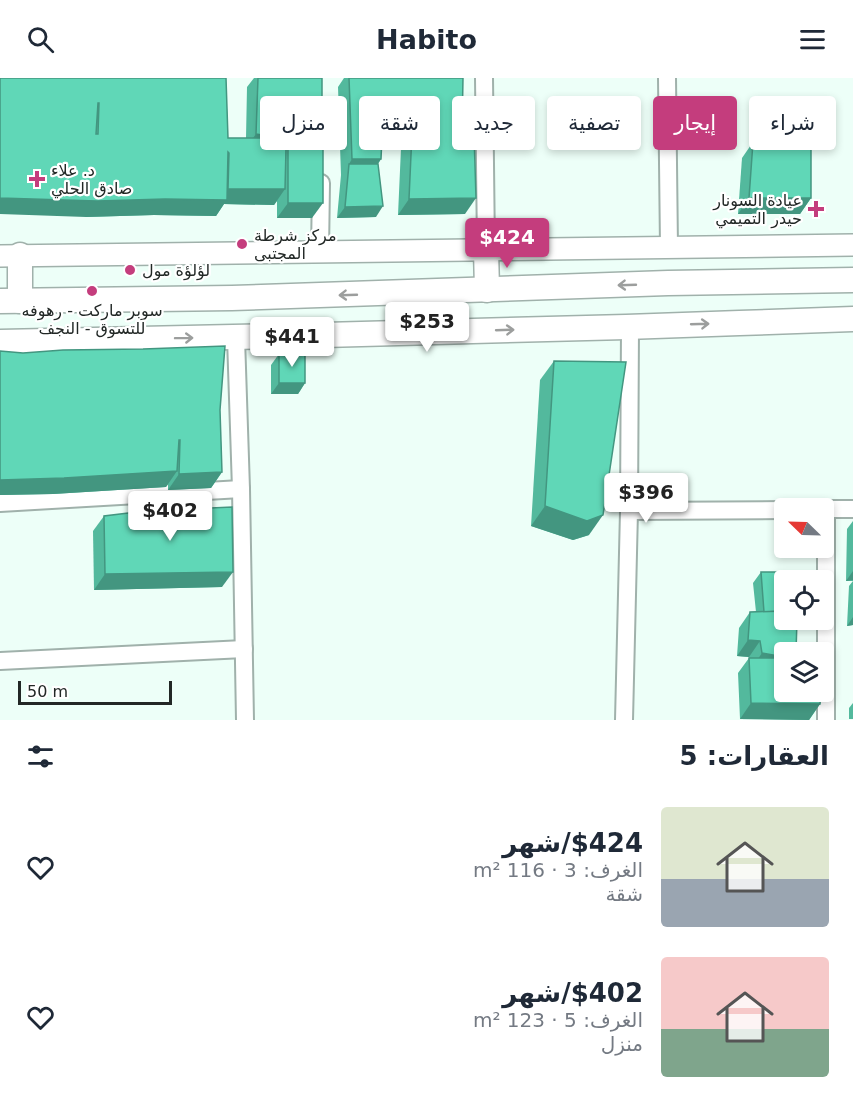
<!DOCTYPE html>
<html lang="ar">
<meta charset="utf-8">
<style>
body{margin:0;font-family:"DejaVu Sans","Noto Naskh Arabic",sans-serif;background:#f2f2f3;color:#1f2937;direction:rtl;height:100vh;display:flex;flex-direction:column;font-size:22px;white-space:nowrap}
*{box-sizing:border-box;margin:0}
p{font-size:20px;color:#747a83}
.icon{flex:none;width:33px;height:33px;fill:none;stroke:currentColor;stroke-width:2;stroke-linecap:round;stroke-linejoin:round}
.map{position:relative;height:642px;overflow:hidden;direction:ltr}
.details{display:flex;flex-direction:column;background:#fff;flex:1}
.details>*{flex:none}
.banner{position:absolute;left:18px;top:18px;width:818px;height:54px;direction:rtl;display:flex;gap:12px}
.needle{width:39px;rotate:293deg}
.fabs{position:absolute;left:774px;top:420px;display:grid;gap:12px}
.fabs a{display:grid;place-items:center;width:60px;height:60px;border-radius:6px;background:#fff;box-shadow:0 3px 9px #0003;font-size:30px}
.scale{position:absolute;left:18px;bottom:15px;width:154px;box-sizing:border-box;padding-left:6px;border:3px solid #222826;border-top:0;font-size:16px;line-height:21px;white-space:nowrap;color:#222826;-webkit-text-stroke:4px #fff;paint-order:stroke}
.price{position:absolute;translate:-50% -51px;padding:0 14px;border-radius:6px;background:#fff;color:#222;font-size:20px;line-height:39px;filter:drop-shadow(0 2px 3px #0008)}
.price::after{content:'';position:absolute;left:50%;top:36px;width:18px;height:14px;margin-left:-9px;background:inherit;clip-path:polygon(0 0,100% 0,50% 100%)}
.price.selected{background:#c43d7d;color:#fff}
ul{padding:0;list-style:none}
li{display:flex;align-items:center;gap:18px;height:150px;padding:0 24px}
li span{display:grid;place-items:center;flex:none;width:168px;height:120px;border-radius:6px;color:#555}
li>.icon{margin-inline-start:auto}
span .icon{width:72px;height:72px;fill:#fffc;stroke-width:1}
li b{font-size:26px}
h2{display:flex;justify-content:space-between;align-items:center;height:72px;padding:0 24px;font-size:26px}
.tag{padding:0 21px;border-radius:6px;background:#fff;box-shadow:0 3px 9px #0003;font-size:21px;line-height:54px}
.tag.selected{background:#c43d7d;color:#fff}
header{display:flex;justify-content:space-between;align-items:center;height:78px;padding:0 24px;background:#fff;font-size:27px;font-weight:700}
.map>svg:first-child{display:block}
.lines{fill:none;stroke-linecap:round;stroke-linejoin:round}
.minor-casing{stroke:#a0b1ab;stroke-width:20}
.tertiary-casing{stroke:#a0b1ab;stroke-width:24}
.secondary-casing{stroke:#a0b1ab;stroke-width:27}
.minor{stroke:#fff;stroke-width:16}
.tertiary{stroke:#fff;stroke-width:21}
.secondary{stroke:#fff;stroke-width:24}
.wall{fill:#53b99d}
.shaded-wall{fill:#439680}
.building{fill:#60d7b7;stroke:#439680;stroke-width:1.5;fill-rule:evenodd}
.oneway{stroke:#9c9e9d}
.poi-dot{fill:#c43d7d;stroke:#fff;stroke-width:2}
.labels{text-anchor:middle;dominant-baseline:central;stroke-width:4.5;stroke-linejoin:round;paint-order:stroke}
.poi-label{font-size:16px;fill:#222826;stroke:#fff;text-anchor:start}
</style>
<header><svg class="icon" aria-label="menu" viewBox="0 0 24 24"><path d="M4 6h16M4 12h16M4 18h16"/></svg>Habito<svg class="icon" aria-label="search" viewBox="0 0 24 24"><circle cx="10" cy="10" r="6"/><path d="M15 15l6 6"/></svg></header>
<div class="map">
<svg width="853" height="642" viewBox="0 0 853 642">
<rect width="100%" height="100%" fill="#edfff8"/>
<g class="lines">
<g class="minor-casing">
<g id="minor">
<polyline points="484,0 486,171"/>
<polyline points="667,0 669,169"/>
<polyline points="320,174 321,105"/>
<polyline points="236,260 241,411 245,642"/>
<polyline points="0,425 241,411"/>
<polyline points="824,431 853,431"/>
<polyline points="629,433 784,432"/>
<polyline points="0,583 244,571"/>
<polyline points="624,642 629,433 630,249"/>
<polyline points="826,642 826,431"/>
</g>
</g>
<g class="tertiary-casing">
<polyline id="tertiary" points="0,178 853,167"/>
</g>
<g class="secondary-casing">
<g id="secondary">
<polyline points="486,171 487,212"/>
<polyline points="0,223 232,220 668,205 853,202"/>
<polyline points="20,223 20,177"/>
<path d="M0,264C209,260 417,255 626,249C702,247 777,243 853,241"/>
</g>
</g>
<use href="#minor" class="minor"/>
<use href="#tertiary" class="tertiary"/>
<use href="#secondary" class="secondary"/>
</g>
<g class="wall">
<polygon points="0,0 226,0 228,60 246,60 247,9 254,0 322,0 322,54 319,57 312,140 277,140 277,123 274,127 224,126 216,138 154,137 86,139"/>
<polygon points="344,0 463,0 462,55 465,136 398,137 401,70 385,70 381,71 381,81 378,86 376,139 337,140 341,97 338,9"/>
<polygon points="753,64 811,120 800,136 738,136 742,80"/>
<polygon points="0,273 220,332 222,394 211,410 168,412 168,405 166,409 53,416 0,417"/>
<polygon points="279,276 305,305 298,316 271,316 271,287"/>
<polygon points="554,283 589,457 573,462 531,448 540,302"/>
<polygon points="104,438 222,509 94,512 93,453"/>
<polygon points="853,443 853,547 847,548 849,508 853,503 846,503 847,451"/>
<polygon points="761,494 784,574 820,626 809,642 740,641 738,595 749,580 749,579 737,578 739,550 750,534 756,534 753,505"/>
<polygon points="853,625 853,641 849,641 849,630"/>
</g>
<g class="shaded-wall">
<polygon points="288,54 322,54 311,69 288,57 280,69 277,69"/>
<polygon points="396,54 412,55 401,70 385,70 371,74 382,59"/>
<polygon points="256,56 281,60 245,71"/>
<polygon points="352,81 381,81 370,97 349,86"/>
<polygon points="228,111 285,111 274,127 224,126 216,138 154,137 86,139 0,136 0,120 220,122"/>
<polygon points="476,120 465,136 398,137 409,121"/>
<polygon points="749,120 811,120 800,136 738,136"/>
<polygon points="288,125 323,125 312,140 277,140"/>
<polygon points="383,128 376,139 337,140 345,129"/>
<polygon points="279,305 305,305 298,316 271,316"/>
<polygon points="177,393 166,409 53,416 0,417 0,402"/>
<polygon points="222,394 211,410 168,412 179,396"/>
<polygon points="545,428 603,437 589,457 573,462 531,448"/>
<polygon points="853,493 853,502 846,503"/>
<polygon points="233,494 222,509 94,512 105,496"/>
<polygon points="853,539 853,547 847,548"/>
<polygon points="748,562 760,563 749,579 737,578"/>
<polygon points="762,575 784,579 784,589 751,591"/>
<polygon points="751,625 820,626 809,642 740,641"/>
</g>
<g class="building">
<path d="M0,0H226L228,60H281L256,56L258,0H322V54H288V29H287L285,111H228L229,75L228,74L227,122L165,121L97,123L0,120ZM98,25H99L98,56H96Z"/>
<polygon points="349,0 463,0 462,55 474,56 476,120 409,121 412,55 396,54 382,59 381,81 352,81"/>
<rect x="288" y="57" width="35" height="68"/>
<polygon points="811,61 811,120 749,120 753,64"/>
<polygon points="349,86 378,86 383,128 345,129"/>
<polygon points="225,268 220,332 222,394 179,396 180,362 179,362 177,393 64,400 0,402 0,273 23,275 63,272 143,271"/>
<rect x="279" y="276" width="26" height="29"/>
<polygon points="554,283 626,284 603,437 587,443 545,428"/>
<polygon points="232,429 233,494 105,496 104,438 145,433"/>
<polygon points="761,494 796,494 795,502 784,502 784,533 764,534"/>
<polygon points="784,533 784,542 797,542 796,574 784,574 784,579 762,575 760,563 748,562 750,534"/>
<polygon points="749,580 784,580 784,614 821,614 820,626 751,625"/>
</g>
<defs><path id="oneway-shaft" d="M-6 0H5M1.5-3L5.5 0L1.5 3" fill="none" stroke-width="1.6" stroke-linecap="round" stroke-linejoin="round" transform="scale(1.5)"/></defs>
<g class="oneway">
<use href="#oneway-shaft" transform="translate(627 207) rotate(178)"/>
<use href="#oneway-shaft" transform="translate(348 217) rotate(178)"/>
<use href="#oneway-shaft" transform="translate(700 246) rotate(-2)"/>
<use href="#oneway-shaft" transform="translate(505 252) rotate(-2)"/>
<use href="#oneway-shaft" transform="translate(184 260) rotate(-1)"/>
</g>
<g class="poi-dot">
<path d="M34 92h6v6h6v6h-6v6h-6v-6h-6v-6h6z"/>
<path d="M813 122h6v6h6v6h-6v6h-6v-6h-6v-6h6z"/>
<circle cx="242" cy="166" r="6"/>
<circle cx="130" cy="192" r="6"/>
<circle cx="92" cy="213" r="6"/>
</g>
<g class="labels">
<g class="poi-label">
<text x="51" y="92">د. علاء<tspan x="51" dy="18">صادق الحلي</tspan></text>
<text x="802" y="122" text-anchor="end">عيادة السونار<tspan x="802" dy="18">حيدر التميمي</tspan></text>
<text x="254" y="157">مركز شرطة<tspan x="254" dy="18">المجتبى</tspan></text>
<text x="142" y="192">لؤلؤة مول</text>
<text x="92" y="232" text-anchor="middle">سوبر ماركت - رهوفه<tspan x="92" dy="18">للتسوق - النجف</tspan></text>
</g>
</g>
</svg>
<div class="fabs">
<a><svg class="needle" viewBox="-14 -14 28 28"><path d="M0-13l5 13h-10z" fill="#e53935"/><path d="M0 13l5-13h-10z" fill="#747a83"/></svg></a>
<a><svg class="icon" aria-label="locate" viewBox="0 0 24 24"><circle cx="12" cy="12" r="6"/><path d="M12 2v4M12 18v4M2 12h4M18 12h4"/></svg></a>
<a><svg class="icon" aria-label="layers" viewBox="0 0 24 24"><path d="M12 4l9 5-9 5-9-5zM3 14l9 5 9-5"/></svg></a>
</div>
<div class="scale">50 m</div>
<b class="price selected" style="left:507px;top:191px">$424</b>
<b class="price" style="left:427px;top:275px">$253</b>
<b class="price" style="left:292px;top:290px">$441</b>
<b class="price" style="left:646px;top:446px">$396</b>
<b class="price" style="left:170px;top:464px">$402</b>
<div class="banner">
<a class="tag">شراء</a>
<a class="tag selected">إيجار</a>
<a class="tag">تصفية</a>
<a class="tag">جديد</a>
<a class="tag">شقة</a>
<a class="tag">منزل</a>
</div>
</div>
<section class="details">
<h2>العقارات: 5<svg class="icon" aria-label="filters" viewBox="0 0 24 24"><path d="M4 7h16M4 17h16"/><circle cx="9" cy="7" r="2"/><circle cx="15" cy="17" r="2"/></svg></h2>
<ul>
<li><span style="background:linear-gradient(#dfe7d0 60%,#9aa5b1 0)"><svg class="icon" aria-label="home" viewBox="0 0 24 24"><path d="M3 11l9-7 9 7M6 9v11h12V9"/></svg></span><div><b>$424/شهر</b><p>الغرف: 3 · 116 m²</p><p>شقة</p></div><svg class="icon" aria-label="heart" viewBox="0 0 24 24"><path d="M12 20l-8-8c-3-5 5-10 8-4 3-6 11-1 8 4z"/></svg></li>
<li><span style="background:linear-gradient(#f6c9c9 60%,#7fa58c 0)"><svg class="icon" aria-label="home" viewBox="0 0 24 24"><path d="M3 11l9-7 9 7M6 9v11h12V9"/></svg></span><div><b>$402/شهر</b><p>الغرف: 5 · 123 m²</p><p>منزل</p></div><svg class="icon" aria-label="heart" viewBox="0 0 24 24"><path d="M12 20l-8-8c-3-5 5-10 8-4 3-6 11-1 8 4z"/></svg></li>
</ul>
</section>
